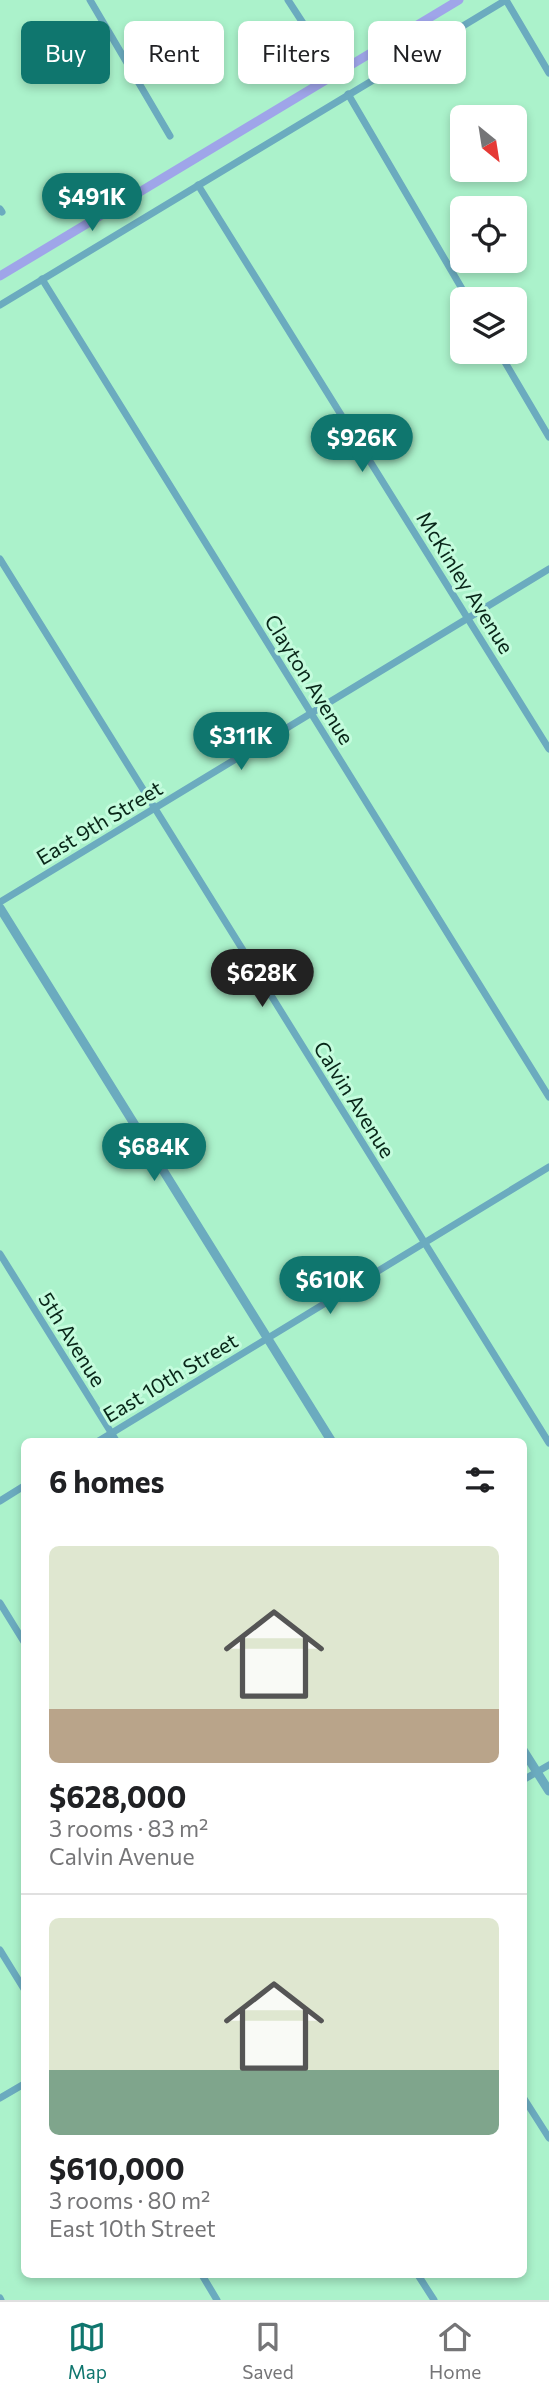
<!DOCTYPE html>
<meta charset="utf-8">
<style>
body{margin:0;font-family:Commissioner,sans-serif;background:#f6f6f6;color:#202124;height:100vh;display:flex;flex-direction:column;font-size:26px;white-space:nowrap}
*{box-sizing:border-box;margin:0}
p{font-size:23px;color:#757577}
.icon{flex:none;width:38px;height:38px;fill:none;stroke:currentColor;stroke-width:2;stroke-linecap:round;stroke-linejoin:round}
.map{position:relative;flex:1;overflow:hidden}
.sheet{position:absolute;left:21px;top:1438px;width:506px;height:840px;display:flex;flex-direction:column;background:#fff;border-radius:10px;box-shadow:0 4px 10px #0003}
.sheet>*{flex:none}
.top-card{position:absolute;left:21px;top:21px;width:508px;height:63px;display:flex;gap:14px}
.needle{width:46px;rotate:150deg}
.tools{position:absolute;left:450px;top:105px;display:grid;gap:14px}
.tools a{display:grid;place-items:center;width:77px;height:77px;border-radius:10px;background:#fff;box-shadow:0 4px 10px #0003;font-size:35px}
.price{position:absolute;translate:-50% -60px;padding:0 16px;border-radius:24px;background:#0f766e;color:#fff;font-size:23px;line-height:46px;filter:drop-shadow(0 2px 4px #0008)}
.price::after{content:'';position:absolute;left:50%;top:42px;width:21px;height:16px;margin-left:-10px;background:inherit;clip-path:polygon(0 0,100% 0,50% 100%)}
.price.selected{background:#222;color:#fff}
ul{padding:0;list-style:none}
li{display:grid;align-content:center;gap:14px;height:371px;padding:0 28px}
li+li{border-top:2px solid #e0e0e0}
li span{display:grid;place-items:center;height:217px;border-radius:10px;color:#555}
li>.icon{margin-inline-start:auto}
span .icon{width:126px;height:126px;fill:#fffc;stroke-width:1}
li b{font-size:30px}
h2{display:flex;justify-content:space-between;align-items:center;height:84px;padding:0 28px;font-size:30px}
.chip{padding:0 24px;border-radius:10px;background:#fff;box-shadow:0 4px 10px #0003;font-size:24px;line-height:63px}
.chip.selected{background:#0f766e;color:#fff}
.menu{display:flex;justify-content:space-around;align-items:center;height:98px;border-top:2px solid #e0e0e0;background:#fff;font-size:19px;color:#757577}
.menu a{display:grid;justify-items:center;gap:4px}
.menu .selected{color:#0f766e}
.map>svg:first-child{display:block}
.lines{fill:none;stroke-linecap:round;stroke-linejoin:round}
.canal{stroke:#9fa5e9;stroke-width:9}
.minor{stroke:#6babbf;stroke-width:7}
.tertiary{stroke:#6babbf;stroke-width:9}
.labels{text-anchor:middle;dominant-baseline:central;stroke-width:6;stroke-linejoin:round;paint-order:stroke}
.street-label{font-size:21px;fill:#082618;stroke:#c4fcdd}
</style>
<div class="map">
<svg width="549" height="2300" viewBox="0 0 549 2300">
<rect width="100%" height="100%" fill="#abf2cb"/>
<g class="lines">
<polyline class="canal" points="0,276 459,0"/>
<g class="minor">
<polyline points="90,0 170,136"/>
<polyline points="288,0 327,60"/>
<polyline points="506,0 549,73"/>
<polyline points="348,94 468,299"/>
<polyline points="198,185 549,749"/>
<polyline points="0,209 2,212"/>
<polyline points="42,279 549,1097"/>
<polyline points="0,305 506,0"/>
<polyline points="499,352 549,437"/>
<polyline points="0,559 549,1443"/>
<polyline points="0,902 549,569"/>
<polyline points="0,1254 117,1442"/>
<polyline points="97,1442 549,1167"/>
<polyline points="0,1501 24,1486"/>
<polyline points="0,1603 24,1642"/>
<polyline points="523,1780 549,1765"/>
<polyline points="0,1950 24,1989"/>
<polyline points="523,2097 549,2138"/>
<polyline points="0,2098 24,2084"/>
<polyline points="202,2275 217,2300"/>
<polyline points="418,2275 434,2300"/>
<polyline points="0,2298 1,2300"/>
</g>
<g class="tertiary">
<polyline points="0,908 332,1442"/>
<polyline points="523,1750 549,1791"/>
</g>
</g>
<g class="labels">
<g class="street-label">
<text transform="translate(466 582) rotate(58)">McKinley Avenue</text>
<text transform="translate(310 679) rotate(58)">Clayton Avenue</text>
<text transform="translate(99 822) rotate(-31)">East 9th Street</text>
<text transform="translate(355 1099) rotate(58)">Calvin Avenue</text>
<text transform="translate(73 1339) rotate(58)">5th Avenue</text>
<text transform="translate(170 1377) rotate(-31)">East 10th Street</text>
</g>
</g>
</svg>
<div class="tools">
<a><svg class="needle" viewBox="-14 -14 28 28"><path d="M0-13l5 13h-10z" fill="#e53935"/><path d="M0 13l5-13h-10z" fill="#757577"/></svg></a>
<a><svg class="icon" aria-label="locate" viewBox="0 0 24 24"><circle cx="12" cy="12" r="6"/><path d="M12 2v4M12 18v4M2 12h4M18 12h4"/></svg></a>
<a><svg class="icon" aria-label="layers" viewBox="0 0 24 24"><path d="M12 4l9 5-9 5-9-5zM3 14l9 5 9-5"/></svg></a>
</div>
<b class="price" style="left:92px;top:233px">$491K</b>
<b class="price" style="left:362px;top:474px">$926K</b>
<b class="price" style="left:241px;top:772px">$311K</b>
<b class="price selected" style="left:262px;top:1009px">$628K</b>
<b class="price" style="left:154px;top:1183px">$684K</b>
<b class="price" style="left:330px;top:1316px">$610K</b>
<div class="top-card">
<a class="chip selected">Buy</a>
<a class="chip">Rent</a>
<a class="chip">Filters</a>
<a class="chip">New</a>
</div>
<section class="sheet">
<h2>6 homes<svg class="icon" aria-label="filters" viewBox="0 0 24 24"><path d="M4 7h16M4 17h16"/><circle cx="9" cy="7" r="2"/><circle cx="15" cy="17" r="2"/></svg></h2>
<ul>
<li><span style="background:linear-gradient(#dfe7d0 75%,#b9a48a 0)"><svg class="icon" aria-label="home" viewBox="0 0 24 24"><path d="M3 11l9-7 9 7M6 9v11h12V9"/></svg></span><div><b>$628,000</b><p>3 rooms · 83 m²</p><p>Calvin Avenue</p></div></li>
<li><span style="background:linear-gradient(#dfe7d0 70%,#7fa58c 0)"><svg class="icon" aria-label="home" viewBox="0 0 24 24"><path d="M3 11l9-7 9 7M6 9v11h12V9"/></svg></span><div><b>$610,000</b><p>3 rooms · 80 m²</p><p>East 10th Street</p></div></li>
</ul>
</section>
</div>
<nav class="menu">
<a class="selected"><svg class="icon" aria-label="map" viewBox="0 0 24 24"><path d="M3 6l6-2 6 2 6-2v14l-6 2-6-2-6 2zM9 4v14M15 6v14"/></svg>Map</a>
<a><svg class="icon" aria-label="saved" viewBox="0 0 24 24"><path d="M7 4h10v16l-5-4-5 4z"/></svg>Saved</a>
<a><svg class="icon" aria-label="home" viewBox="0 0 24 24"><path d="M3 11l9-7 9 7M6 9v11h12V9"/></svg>Home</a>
</nav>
